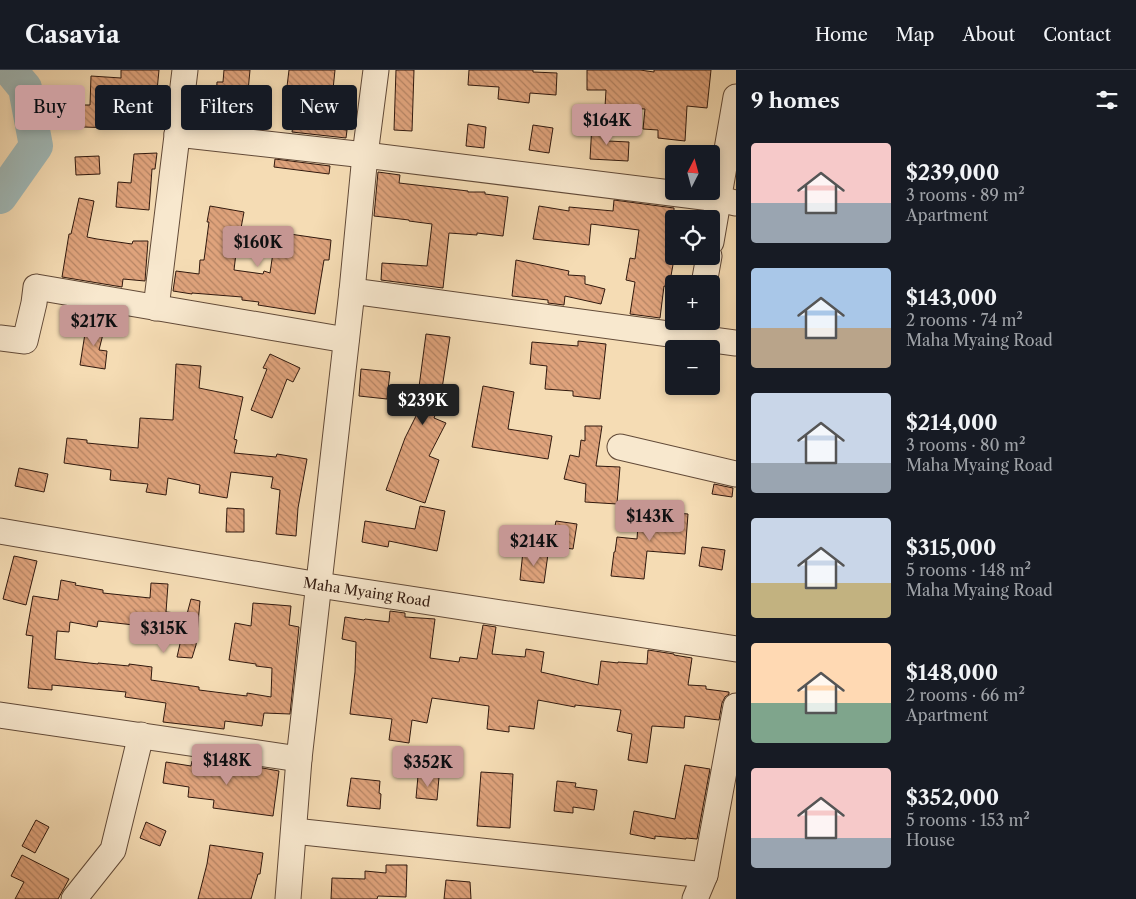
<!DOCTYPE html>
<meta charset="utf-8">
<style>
body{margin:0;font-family:"Libre Caslon Text",serif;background:#20242c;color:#f1f3f6;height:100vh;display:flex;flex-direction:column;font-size:19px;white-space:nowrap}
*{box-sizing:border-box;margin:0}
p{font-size:16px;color:#9ea1a6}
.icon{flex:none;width:28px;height:28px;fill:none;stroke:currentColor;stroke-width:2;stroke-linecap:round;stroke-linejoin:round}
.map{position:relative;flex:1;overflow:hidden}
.details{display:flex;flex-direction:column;background:#171b24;width:400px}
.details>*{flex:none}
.banner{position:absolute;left:15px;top:15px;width:475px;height:45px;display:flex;gap:10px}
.needle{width:32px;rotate:6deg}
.buttons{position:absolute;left:665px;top:75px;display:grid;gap:10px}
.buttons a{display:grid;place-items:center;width:55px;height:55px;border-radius:5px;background:#171b24;box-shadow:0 2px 8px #0003;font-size:25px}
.price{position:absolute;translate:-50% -42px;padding:0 11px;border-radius:5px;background:#c59692;color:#111;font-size:16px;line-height:32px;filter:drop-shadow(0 1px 2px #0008)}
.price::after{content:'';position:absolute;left:50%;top:30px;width:15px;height:11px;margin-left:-8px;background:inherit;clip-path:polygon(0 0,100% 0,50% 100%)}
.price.active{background:#222;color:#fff}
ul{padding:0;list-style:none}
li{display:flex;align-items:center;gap:15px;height:125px;padding:0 15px}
li span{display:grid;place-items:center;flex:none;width:140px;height:100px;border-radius:5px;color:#555}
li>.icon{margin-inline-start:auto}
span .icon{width:60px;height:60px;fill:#fffc;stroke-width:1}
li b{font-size:21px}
h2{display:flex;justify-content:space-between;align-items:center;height:60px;padding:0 15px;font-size:21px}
.tag{padding:0 18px;border-radius:5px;background:#171b24;box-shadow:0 2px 8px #0003;font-size:18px;line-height:45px}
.tag.active{background:#c59692;color:#111}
header{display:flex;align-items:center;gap:30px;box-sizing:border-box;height:70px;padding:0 25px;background:#171b24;border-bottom:1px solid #363941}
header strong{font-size:24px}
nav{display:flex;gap:28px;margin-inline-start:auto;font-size:18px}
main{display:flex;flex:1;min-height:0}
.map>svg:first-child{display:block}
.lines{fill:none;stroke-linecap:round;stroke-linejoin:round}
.river{stroke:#a0b9b8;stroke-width:34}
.building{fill:url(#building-back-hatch);stroke:#31190e}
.minor-casing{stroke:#624a38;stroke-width:27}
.minor{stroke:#f8e8ce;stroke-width:25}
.labels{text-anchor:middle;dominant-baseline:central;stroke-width:5;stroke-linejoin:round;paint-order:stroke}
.street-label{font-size:14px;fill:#31190e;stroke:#f8e8ce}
</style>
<header>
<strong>Casavia</strong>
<nav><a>Home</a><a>Map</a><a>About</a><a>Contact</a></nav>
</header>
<main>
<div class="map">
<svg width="736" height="829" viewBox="0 0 736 829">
<defs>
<pattern id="building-back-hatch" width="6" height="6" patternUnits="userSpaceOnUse" patternTransform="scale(1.25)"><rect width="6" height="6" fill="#dfa37c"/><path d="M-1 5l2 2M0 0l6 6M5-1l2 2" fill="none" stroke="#b58464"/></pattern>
</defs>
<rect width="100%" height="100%" fill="#f5dcb4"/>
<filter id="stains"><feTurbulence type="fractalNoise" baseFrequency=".004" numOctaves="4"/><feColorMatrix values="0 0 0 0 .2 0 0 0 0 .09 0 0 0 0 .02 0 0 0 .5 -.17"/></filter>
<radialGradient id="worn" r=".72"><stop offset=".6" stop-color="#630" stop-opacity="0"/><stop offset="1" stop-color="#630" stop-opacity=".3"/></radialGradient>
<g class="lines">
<polyline class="river" points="0,127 36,76 25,18 10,0"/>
</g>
<g class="building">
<polygon points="121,0 159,0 155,41 152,41 149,59 83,57 83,35 90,35 91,6 121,8"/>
<polygon points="224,0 250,0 247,32 245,32 244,56 217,54 218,30 216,30 217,12 223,12"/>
<polygon points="289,0 335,0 329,58 347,60 346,68 292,62 296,35 285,33"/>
<polygon points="396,0 414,0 412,61 394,60"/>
<polygon points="469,0 533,0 533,2 557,3 556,25 530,23 529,33 498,29 499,17 468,15"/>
<polygon points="587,0 640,0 654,2 654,0 711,0 707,38 687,36 685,71 658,68 658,60 643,59 645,39 605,37 606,20 587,20"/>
<polygon points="468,54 486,57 484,78 466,76"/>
<polygon points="592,54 609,55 608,71 629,72 628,91 590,89"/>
<polygon points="533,55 553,58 549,83 529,80"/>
<polygon points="157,83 155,99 152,99 149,140 116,137 118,112 131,113 134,84"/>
<polygon points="99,86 100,104 76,105 75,87"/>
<polygon points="275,89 330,96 329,104 274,97"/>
<polygon points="378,102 400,105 399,113 468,121 468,122 485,122 485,124 508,127 503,166 477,163 477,165 449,163 443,218 381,210 382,193 427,196 432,154 409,151 409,150 374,146"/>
<polygon points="79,128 94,131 87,167 97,169 132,174 133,171 148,171 145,211 123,209 122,217 62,207 69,164 71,164"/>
<polygon points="614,130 674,138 674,189 669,217 664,216 660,248 630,244 635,212 626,210 630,188 635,189 639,160 591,154 589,175 533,169 539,136 569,141 569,137 613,141"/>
<polygon points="210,136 244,142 241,158 239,158 234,200 263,204 264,201 270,203 276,162 331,170 329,190 324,190 315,244 258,235 259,232 242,230 242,227 192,223 192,224 173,221 176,201 199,204 200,190 204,190 209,152 207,152"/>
<polygon points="516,190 569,201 568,205 585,206 585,214 605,219 601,234 565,226 564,235 548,233 548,230 512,226"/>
<polygon points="87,251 105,256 99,280 107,281 105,299 80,295"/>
<polygon points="426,264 450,267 441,325 443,325 434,348 446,353 429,386 439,390 425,433 386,420 405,368 420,338 407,334 414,315 419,317"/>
<polygon points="578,271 606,274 600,329 573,326 573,321 545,319 547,296 530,294 532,272 578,276"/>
<polygon points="270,284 300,298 293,312 287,309 272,348 251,340 267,299 263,298"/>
<polygon points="176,294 201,296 199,318 243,327 234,369 237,370 234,383 276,387 277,384 307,389 298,438 296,466 276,464 280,420 271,418 273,407 231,402 227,428 199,423 200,415 168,408 166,425 146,422 148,414 110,410 111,400 64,393 67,368 87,370 87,373 138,378 140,348 173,350"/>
<polygon points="361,299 390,302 387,329 359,326"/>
<polygon points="483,316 514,322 508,359 552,366 548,389 472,377"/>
<polygon points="585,356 602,356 596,396 620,397 617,434 585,432 586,414 564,409 570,385 579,387 581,370 585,371"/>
<polygon points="19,398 48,404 44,422 15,416"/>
<polygon points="714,414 733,418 732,427 712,424"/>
<polygon points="420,436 445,441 437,481 389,471 388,477 362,472 365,451 415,459"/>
<polygon points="227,438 244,439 244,462 226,462"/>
<polygon points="639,440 688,444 685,484 647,481 644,509 611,506 614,482 615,482 617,467 637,469"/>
<polygon points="556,451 577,454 573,479 551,476"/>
<polygon points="702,477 725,480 722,500 699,496"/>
<polygon points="523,481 548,484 544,513 520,510"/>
<polygon points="14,486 37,491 26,535 3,529"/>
<polygon points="61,510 76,513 75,515 103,520 103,523 150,528 151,513 168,514 166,542 187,544 191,529 200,531 196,575 192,588 177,587 182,565 152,563 152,557 98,551 97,557 70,552 69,562 57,561 55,589 98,594 98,593 129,596 129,594 152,597 151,610 199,617 199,620 247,626 247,623 271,627 272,598 256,596 256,594 229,590 235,553 251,556 253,533 291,536 289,555 299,557 290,644 264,643 262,656 225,651 224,659 163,652 166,633 125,627 126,622 52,615 52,620 28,618 33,566 26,565 33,526 58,530"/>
<polygon points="390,541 405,543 405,547 435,549 430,588 459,592 460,587 477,589 483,555 496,557 492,584 525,587 526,579 544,582 541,602 598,615 601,591 618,593 618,592 647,594 648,580 674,584 674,585 692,588 688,615 706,616 706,619 729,622 729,624 725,627 722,633 719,650 685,646 684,658 652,656 647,693 628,690 632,664 617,661 621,640 575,635 575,637 538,630 534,659 509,656 509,662 487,659 489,636 432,628 427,653 412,650 409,673 389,670 392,649 350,644 355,602 356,572 342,569 345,547 364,550 365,549 389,552"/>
<polygon points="192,691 212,694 212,696 256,704 257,697 279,701 273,746 213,738 214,730 188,727 189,717 163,713 166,692 191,696"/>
<polygon points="685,695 710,699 697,769 686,768 686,769 655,766 655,769 630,764 634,741 675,749"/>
<polygon points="481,702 513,704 510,758 477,756"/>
<polygon points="418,706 439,707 437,730 416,728"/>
<polygon points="351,708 380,711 379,723 381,724 380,739 347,736"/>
<polygon points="557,711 576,713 575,717 597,720 594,740 573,737 573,743 554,741"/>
<polygon points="36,750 49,757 35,783 22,776"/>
<polygon points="146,752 166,761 160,776 140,768"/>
<polygon points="210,775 263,783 260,804 258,804 251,829 198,829 207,794"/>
<polygon points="22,785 69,809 58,829 15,829 24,812 11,806"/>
<polygon points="386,795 407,795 406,827 378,826 377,829 331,829 332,808 365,809 365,801 386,803"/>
<polygon points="446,810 470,812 471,829 444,829"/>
</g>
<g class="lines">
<g class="minor-casing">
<g id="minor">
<polyline points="177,64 365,85 719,129 736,133"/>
<polyline points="711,172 736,27"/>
<polyline points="704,214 709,186"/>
<polyline points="352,221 736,273"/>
<polyline points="156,238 185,0"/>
<polyline points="0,268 25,271 34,233 36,217 346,270"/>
<polyline points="620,377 736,404"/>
<path id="s1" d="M0,461L319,515L736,579"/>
<polyline points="0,645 299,689"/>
<polyline points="294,761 705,805"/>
<polyline points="74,829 113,780 141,665"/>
<polyline points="288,829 299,689 352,221 365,85 376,0"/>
<polyline points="695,829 705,805 736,636"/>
</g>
</g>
<use href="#minor" class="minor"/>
</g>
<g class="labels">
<g class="street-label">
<text stroke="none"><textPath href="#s1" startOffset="372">Maha Myaing Road</textPath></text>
</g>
</g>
<rect width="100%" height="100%" filter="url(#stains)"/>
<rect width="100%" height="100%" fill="url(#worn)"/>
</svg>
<div class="buttons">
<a><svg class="needle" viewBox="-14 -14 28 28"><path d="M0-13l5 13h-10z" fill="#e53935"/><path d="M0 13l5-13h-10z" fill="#9ea1a6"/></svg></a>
<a><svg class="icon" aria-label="locate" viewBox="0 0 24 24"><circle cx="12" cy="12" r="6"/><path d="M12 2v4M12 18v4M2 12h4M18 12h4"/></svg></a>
<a>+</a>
<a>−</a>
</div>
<b class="price" style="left:607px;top:76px">$164K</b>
<b class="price" style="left:258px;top:198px">$160K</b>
<b class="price" style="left:94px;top:277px">$217K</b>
<b class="price active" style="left:423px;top:356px">$239K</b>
<b class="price" style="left:650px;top:472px">$143K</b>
<b class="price" style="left:534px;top:497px">$214K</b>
<b class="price" style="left:164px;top:584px">$315K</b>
<b class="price" style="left:227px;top:716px">$148K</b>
<b class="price" style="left:428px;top:718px">$352K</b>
<div class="banner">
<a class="tag active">Buy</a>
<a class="tag">Rent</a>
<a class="tag">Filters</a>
<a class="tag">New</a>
</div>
</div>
<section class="details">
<h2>9 homes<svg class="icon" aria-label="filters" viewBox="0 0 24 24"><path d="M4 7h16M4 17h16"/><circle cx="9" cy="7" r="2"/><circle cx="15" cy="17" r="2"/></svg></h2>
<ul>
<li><span style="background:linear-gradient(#f6c9c9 60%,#9aa5b1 0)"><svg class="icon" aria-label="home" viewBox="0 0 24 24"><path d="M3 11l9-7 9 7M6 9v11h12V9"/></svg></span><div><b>$239,000</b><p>3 rooms · 89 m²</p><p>Apartment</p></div></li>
<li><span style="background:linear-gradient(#a9c7e8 60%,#b9a48a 0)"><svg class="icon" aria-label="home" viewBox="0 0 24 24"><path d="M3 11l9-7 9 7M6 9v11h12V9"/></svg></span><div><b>$143,000</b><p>2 rooms · 74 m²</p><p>Maha Myaing Road</p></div></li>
<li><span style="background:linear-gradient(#c9d6e8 70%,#9aa5b1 0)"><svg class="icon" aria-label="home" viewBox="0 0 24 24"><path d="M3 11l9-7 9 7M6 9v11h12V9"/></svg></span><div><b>$214,000</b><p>3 rooms · 80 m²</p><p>Maha Myaing Road</p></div></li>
<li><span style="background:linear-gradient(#c9d6e8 65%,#c2b280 0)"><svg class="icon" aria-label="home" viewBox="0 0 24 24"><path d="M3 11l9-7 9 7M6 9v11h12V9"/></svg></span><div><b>$315,000</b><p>5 rooms · 148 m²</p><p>Maha Myaing Road</p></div></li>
<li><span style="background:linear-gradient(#ffd9b3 60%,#7fa58c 0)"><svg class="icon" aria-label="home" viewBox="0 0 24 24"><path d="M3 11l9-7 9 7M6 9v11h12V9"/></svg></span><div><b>$148,000</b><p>2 rooms · 66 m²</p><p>Apartment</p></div></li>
<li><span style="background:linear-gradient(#f6c9c9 70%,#9aa5b1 0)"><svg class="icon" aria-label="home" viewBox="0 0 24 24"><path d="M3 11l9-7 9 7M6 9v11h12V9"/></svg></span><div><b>$352,000</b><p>5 rooms · 153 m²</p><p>House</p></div></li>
</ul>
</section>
</main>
